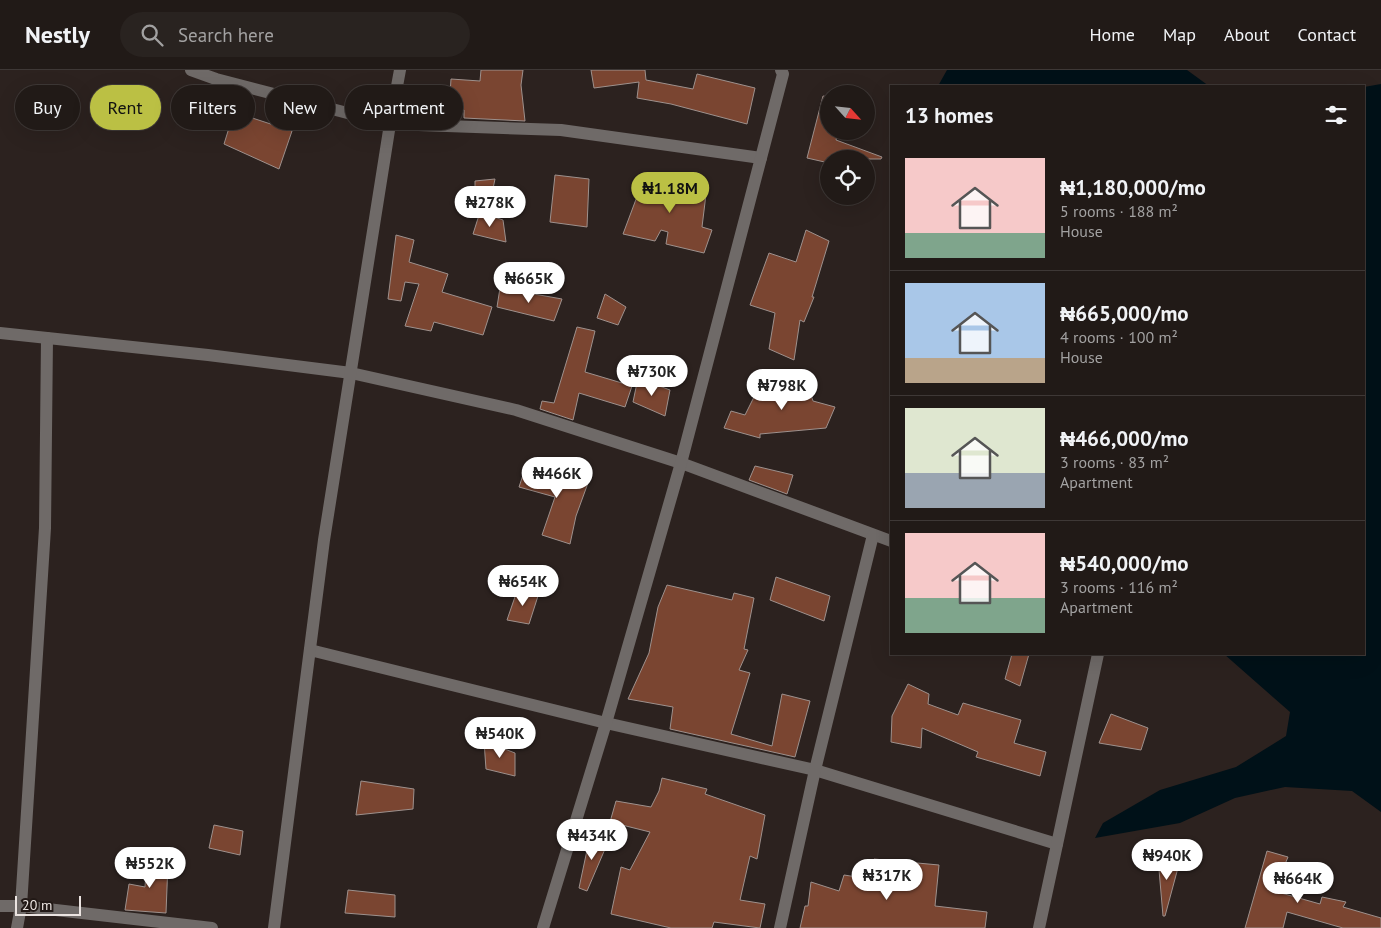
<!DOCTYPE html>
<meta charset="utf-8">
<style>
body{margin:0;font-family:"PT Sans",sans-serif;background:#292320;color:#f1f3f6;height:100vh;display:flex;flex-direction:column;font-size:19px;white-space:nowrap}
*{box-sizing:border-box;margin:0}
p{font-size:16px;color:#a2a1a1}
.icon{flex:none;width:28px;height:28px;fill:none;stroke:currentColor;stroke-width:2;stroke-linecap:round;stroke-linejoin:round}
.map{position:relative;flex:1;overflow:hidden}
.details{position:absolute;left:890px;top:15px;width:475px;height:570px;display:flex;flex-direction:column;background:#211a17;border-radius:0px;box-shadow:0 5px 20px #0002,0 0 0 1px #3e3836}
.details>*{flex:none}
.guide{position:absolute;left:15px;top:15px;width:475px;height:45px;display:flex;gap:10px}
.needle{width:32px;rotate:117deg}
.controls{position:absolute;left:820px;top:15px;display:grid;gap:10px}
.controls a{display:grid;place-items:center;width:55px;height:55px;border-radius:50%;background:#211a17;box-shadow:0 5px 20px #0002,0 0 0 1px #3e3836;font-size:25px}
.scale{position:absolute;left:15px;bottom:12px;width:66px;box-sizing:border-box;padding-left:5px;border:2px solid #ebe4e1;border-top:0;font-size:14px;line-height:18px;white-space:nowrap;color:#ebe4e1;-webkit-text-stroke:4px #221916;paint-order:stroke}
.price{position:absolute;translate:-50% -42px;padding:0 11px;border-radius:18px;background:#fff;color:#222;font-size:16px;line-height:32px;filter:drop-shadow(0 1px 2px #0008)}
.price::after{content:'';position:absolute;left:50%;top:30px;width:15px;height:11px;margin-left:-8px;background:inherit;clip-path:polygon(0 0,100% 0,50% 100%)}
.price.current{background:#bbc044;color:#111}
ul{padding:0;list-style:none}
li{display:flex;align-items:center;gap:15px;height:125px;padding:0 15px}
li+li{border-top:1px solid #3e3836}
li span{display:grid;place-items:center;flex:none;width:140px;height:100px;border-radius:0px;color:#555}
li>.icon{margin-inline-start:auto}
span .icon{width:60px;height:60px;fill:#fffc;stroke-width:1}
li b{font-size:21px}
h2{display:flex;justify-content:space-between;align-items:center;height:60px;padding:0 15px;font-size:21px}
.tag{padding:0 18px;border-radius:22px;background:#211a17;box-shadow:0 5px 20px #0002,0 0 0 1px #3e3836;font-size:18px;line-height:45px}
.tag.current{background:#bbc044;color:#111}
header{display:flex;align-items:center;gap:30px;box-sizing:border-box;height:70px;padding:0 25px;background:#211a17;border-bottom:1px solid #3e3836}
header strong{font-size:24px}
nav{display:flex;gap:28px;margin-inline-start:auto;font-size:18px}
.search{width:350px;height:45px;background:#292320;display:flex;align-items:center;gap:12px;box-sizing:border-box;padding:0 18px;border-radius:28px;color:#a2a1a1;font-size:19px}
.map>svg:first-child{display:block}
.water{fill:#001118}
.building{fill:#7a4531;stroke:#9e918d}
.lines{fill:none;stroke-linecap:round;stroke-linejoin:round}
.minor{stroke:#6f6a68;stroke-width:12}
</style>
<header>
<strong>Nestly</strong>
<div class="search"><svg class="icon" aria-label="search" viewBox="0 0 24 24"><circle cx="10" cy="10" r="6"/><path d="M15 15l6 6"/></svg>Search here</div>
<nav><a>Home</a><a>Map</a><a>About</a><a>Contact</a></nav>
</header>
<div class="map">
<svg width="1381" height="858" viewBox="0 0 1381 858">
<rect width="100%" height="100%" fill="#2c221f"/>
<g class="water">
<polygon points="947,0 1187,0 1209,16 938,16"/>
<polygon points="1381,14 1381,742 1352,721 1285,717 1235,728 1180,753 1095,768 1103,753 1160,720 1236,697 1286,666 1290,642 1224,584 1364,584 1364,17"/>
</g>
<g class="building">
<polygon points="481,0 523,0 521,15 525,51 464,48 464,40 449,40 451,9 480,11"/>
<polygon points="591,0 645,0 646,10 693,19 697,4 755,18 747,54 671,34 637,28 639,12 594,18"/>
<polygon points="823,26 829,27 829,61 838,61 836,70 882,87 881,89 829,89 829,93 807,88"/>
<polygon points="234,42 292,61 279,99 224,74"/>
<polygon points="555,105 589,109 587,157 550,152"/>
<polygon points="644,108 707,116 702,157 712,160 704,183 666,174 668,162 661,160 655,171 623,164"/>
<polygon points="495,109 490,133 475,132 475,111"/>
<polygon points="480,142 503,150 506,172 473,164"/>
<polygon points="806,160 829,171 812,227 814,227 804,252 800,250 794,290 769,279 775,243 750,235 769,183 796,192"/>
<polygon points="396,165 414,170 409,192 448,204 442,222 492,237 483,265 434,252 431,261 405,256 419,214 405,212 401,231 388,229"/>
<polygon points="500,218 562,229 554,251 497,237"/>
<polygon points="605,224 626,237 618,255 597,248"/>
<polygon points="577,257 595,261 585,302 632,316 625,337 579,323 573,350 540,339 542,331 554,333"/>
<polygon points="788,302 805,307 813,331 835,337 826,358 760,364 760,368 724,358 731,341 745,345 759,317 783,327"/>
<polygon points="638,308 670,320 665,346 633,332"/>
<polygon points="527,393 588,413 576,446 570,474 542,465 555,427 519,417"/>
<polygon points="755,396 793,405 787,424 749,410"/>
<polygon points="776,507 830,526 824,551 770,530"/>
<polygon points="667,515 732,530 734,523 754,528 744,579 748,580 739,600 750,603 731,664 772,676 782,624 810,631 795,687 670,659 673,637 628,629 649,583 658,537"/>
<polygon points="518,518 538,526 529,554 507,550"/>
<polygon points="1012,584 1029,584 1020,616 1005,609"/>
<polygon points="908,614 929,624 928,634 958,645 963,633 1021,650 1014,673 1046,682 1040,706 976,687 978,682 922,658 921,678 891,672 892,646"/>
<polygon points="1111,644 1148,658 1141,680 1099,673"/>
<polygon points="484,671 515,683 515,706 486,699"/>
<polygon points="662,708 707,719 705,724 765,745 757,789 750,786 740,830 765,834 760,858 714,852 712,858 671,858 611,844 621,797 630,800 650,762 610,752 616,731 651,737 659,721"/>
<polygon points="361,711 414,719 413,739 356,745"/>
<polygon points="214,755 243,761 240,785 209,778"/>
<polygon points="590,766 608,772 587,821 579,818"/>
<polygon points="1267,781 1288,787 1274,821 1320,834 1322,827 1346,832 1343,837 1381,848 1381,858 1343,858 1287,842 1283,858 1245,858"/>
<polygon points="147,787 168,792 166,843 125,840 129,814 145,817"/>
<polygon points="1158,788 1179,794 1165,846 1163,846"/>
<polygon points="874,789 939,795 935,836 987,842 985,858 800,858 805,836 808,836 811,812 839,821 844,805 870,809"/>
<polygon points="348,820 395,825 395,847 345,843"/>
</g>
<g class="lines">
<g class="minor">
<polyline points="191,0 216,9 390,54 561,60 761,88"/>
<polyline points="0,263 208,285 351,303 516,340 681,393 891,471"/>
<polyline points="310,580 606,653 815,700 1057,774"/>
<polyline points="0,836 21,836 212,858"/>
<polyline points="17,858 21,836 45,458 47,268"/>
<polyline points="274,858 324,470 390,54 400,0"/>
<polyline points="543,858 606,653 681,393 783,4 781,0"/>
<polyline points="780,858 815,700 873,465"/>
<polyline points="1039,858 1098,584"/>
</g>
</g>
</svg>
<div class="controls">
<a><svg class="needle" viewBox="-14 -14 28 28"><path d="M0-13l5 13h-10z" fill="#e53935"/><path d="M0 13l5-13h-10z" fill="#a2a1a1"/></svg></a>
<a><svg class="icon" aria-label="locate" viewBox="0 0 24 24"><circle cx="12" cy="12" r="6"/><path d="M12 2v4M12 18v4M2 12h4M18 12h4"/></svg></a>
</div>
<div class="scale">20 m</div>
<b class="price current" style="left:670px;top:144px">₦1.18M</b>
<b class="price" style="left:490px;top:158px">₦278K</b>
<b class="price" style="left:529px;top:234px">₦665K</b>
<b class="price" style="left:652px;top:327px">₦730K</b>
<b class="price" style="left:782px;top:341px">₦798K</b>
<b class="price" style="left:557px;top:429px">₦466K</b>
<b class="price" style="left:523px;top:537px">₦654K</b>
<b class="price" style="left:500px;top:689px">₦540K</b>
<b class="price" style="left:592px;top:791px">₦434K</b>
<b class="price" style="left:1167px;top:811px">₦940K</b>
<b class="price" style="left:150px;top:819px">₦552K</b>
<b class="price" style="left:887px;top:831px">₦317K</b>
<b class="price" style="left:1298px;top:834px">₦664K</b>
<div class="guide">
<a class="tag">Buy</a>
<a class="tag current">Rent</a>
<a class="tag">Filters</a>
<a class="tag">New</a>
<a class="tag">Apartment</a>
</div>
<section class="details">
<h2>13 homes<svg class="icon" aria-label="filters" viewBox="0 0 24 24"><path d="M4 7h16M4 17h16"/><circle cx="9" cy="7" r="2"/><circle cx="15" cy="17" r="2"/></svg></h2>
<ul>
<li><span style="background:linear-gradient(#f6c9c9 75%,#7fa58c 0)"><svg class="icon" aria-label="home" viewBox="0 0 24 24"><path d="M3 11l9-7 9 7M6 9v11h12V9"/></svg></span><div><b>₦1,180,000/mo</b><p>5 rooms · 188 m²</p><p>House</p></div></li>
<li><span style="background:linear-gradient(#a9c7e8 75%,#b9a48a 0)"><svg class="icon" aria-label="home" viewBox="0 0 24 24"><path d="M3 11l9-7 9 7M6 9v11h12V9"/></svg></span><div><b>₦665,000/mo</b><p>4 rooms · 100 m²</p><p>House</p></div></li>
<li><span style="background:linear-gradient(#dfe7d0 65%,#9aa5b1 0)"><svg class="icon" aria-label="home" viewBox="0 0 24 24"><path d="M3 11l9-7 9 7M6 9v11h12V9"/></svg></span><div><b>₦466,000/mo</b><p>3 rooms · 83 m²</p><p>Apartment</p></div></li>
<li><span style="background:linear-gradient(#f6c9c9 65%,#7fa58c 0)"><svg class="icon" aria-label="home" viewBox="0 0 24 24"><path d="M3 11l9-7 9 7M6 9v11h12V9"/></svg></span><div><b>₦540,000/mo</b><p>3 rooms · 116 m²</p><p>Apartment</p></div></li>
</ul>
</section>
</div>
